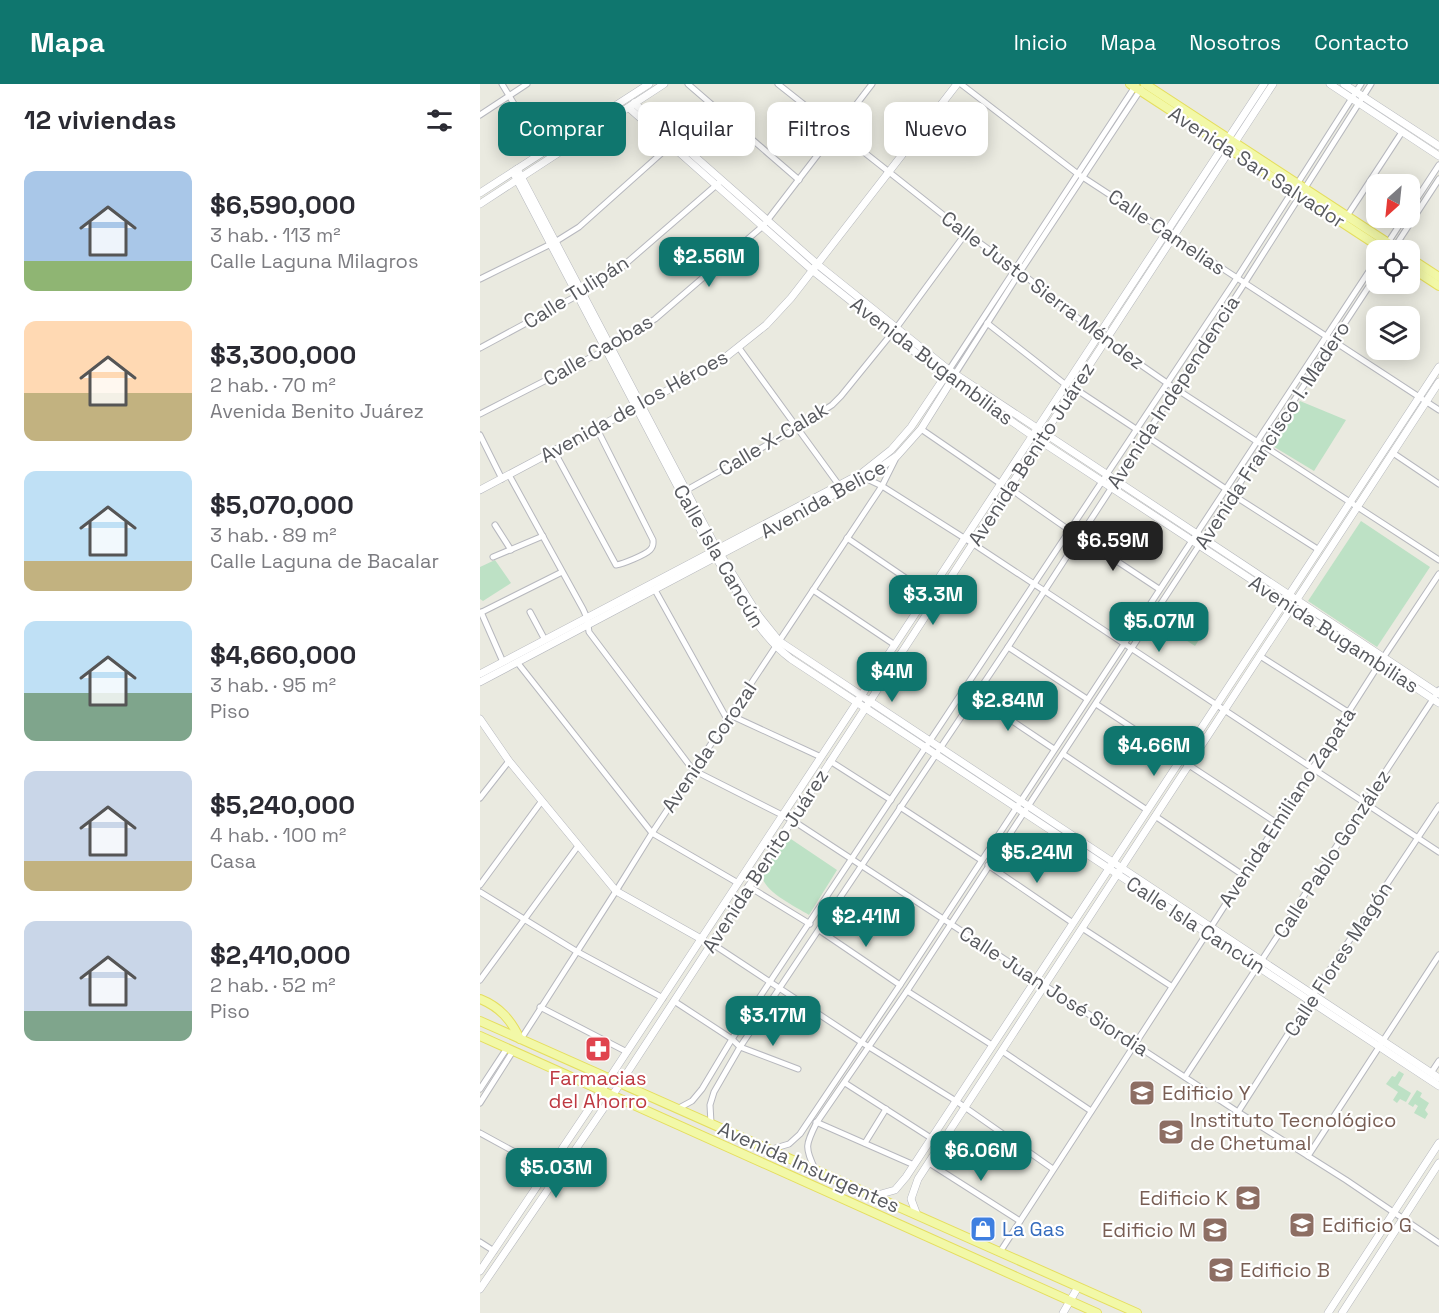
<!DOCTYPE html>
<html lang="es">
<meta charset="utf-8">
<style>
body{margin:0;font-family:"Space Grotesk",sans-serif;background:#f7f7f7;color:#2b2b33;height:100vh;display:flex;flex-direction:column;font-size:22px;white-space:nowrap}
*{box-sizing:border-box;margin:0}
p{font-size:20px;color:#7c7c81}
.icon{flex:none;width:33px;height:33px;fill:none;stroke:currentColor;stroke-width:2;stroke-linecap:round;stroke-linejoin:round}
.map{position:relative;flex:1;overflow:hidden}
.panel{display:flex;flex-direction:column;background:#fff;width:480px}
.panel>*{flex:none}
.banner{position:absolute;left:18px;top:18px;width:570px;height:54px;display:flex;gap:12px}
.needle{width:39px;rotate:207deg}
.buttons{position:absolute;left:886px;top:90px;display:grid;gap:12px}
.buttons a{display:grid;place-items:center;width:54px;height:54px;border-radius:12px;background:#fff;box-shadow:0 3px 15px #0003;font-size:30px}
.price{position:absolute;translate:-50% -51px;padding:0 14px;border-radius:12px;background:#0f766e;color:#fff;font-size:20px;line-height:39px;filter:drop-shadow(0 2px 3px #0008)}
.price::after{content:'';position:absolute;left:50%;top:36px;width:18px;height:14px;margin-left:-9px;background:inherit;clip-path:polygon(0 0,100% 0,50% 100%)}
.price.on{background:#222;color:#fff}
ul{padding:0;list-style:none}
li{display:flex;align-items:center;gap:18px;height:150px;padding:0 24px}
li span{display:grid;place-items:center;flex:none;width:168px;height:120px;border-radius:12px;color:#555}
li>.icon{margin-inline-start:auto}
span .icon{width:72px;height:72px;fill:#fffc;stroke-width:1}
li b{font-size:26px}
h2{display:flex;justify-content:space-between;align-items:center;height:72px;padding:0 24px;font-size:26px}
.tag{padding:0 21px;border-radius:12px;background:#fff;box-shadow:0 3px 15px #0003;font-size:21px;line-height:54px}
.tag.on{background:#0f766e;color:#fff}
header{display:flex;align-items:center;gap:36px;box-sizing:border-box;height:84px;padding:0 30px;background:#0f766e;color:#fff}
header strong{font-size:28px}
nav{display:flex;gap:33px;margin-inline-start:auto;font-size:21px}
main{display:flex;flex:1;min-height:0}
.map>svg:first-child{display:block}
.green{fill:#bde1c5}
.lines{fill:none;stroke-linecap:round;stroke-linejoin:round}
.street-casing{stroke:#b7b8be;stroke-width:7}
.secondary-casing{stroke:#b5b7bd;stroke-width:8}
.primary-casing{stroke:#e5de5e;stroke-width:10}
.street{stroke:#fff;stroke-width:5}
.secondary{stroke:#fff;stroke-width:7}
.primary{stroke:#f2f8a7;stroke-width:8}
.labels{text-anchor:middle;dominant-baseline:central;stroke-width:4.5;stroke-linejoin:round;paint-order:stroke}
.street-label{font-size:20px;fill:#585a5f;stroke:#fff}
.health-label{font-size:20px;fill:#be3a42;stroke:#fff}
.education-label{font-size:20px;fill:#785e54;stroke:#fff;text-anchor:start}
.shop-label{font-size:20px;fill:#366cbe;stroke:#fff;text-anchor:start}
</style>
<header>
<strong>Mapa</strong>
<nav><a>Inicio</a><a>Mapa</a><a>Nosotros</a><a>Contacto</a></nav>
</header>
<main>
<section class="panel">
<h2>12 viviendas<svg class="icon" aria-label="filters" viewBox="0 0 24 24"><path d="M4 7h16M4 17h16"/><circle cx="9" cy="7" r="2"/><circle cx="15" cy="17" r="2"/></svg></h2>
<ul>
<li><span style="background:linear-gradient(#a9c7e8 75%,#8fb573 0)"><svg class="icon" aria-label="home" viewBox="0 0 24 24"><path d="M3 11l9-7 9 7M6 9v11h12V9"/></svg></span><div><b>$6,590,000</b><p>3 hab. · 113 m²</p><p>Calle Laguna Milagros</p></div></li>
<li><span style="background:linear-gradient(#ffd9b3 60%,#c2b280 0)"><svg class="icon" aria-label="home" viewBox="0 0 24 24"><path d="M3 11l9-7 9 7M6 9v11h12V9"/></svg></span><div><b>$3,300,000</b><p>2 hab. · 70 m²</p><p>Avenida Benito Juárez</p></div></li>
<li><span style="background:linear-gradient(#bfe0f5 75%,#c2b280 0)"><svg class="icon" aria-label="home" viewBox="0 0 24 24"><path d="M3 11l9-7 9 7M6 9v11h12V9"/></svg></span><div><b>$5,070,000</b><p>3 hab. · 89 m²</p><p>Calle Laguna de Bacalar</p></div></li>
<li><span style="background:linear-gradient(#bfe0f5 60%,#7fa58c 0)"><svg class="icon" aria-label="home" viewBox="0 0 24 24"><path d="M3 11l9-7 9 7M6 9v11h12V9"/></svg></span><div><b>$4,660,000</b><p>3 hab. · 95 m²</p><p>Piso</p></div></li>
<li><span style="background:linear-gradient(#c9d6e8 75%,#c2b280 0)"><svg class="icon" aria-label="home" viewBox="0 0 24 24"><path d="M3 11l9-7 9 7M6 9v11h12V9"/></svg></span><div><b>$5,240,000</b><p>4 hab. · 100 m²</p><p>Casa</p></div></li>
<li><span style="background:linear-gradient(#c9d6e8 75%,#7fa58c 0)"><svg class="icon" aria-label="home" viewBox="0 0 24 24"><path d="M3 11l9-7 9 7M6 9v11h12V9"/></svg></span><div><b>$2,410,000</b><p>2 hab. · 52 m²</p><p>Piso</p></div></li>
</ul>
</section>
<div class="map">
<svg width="959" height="1229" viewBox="0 0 959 1229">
<rect width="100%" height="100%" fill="#eaeae0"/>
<g class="green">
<polygon points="820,317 866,336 834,387 791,361"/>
<polygon points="881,437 950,483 897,563 828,517"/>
<polygon points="15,476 31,499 3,517 0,515 0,483"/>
<polygon points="714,533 728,542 715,562 701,553"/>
<path d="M302,749L357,786L329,831C312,820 271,803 283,778C288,768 296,759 302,749Z"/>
<polygon points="919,987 924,990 918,1001 931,1009 926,1018 920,1015 917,1019 913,1016 918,1008 906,1000 912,992 915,993"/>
<polygon points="937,1006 942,1009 940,1013 949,1019 945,1026 948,1030 945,1035 934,1029 938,1022 935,1020 933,1023 928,1020"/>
</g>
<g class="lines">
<g class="street-casing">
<g id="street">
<polyline points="22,0 63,68"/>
<polyline points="208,0 319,96"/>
<polyline points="298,0 486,149 540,188 625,256 687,299 959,476"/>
<polyline points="481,0 598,90 959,326"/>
<polyline points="0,31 47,0"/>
<polyline points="930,125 959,81"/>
<polyline points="867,132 922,48"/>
<polyline points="907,160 924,134"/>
<polyline points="914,164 959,95"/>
<polyline points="0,195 75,158 99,143 193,59"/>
<polyline points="507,239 586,301"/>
<polyline points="0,264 102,209 136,188 241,97"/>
<polyline points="259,264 361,404"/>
<polyline points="469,286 656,1"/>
<polyline points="475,290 540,188 661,5"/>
<polyline points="594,304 656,345"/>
<polyline points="0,330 131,263 175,235 283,142 392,0"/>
<polyline points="441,345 521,400"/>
<polyline points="0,351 22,395"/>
<polyline points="665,351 746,405"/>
<path d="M74,367L136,481C143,480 165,471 170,466C174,462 173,460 173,456L117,345"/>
<polyline points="913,369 959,400"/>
<polyline points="29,391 103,525 107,534 109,548 213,686 312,736 758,1028 866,1096 959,1159"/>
<polyline points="385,394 402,402 492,459 959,768"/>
<polyline points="529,404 589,446"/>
<polyline points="205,407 317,344 352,321 361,312 417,243 486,149"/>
<polyline points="753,411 839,466"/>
<polyline points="15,441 31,466"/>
<polyline points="599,452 679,505"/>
<polyline points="367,454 449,510"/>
<polyline points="13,473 63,452"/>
<polyline points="175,506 247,635"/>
<polyline points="333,506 415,561"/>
<polyline points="1,528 23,578"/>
<polyline points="50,528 65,556"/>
<polyline points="0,529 82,488"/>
<polyline points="528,563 607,615"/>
<polyline points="780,572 868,628"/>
<polyline points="37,578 172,749 258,799"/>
<polyline points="495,612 574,665"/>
<polyline points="616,620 797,739"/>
<polyline points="250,631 341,673"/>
<polyline points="583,670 667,726"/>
<polyline points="350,677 411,716"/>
<polyline points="0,714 29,677"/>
<polyline points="420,723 501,776"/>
<polyline points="675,732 763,791"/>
<polyline points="508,781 593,839"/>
<polyline points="0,801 61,718"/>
<polyline points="268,802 330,840"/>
<polyline points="0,808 96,867 183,914"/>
<polyline points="602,844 691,902"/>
<polyline points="339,846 420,901"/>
<polyline points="231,859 381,958 476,1017 573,1085"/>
<polyline points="0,896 98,762"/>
<polyline points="427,907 512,961"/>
<polyline points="194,917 252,955 260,963 318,985"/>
<polyline points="60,923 147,968"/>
<polyline points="41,955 136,807 172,749 402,402 417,372"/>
<polyline points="522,967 611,1027"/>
<polyline points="951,989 959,977"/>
<polyline points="705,993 959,606"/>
<polyline points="365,999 451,1054"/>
<polyline points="0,1005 27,964"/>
<polyline points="0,1019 33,967"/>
<polyline points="199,1024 212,1017 222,1005 252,955 757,194 881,0"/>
<polyline points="758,1028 833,911 959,722"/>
<polyline points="336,1038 434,1081"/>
<polyline points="231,1039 230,1021 234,1008 260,963 528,563 764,200 891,0"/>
<polyline points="0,1049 77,1091"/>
<polyline points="385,1059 406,1025"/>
<polyline points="292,1065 309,1060 320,1050 420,901 897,175"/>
<polyline points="828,1072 959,871"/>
<polyline points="449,1079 540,1137"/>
<path d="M335,1085C324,1063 326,1060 337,1038L427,907L897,190"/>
<polyline points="0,1158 14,1167"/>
<polyline points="520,1168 731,843 903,574 959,490"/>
</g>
</g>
<g class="secondary-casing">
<g id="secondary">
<polyline points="850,0 959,72"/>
<polyline points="864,0 959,62"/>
<polyline points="154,19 337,180 469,286 959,610"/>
<polyline points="149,24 332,186 465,292 553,352 959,619"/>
<polyline points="37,85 237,465 279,532 299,557 959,994"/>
<path d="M33,88L232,468C258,505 274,547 311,575L959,1002"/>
<polyline points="0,109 169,0"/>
<polyline points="0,120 184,0"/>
<polyline points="0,406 237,280 286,241 311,214 477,0"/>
<polyline points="0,590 382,389 411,366 431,343 468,288"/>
<polyline points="0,598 385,394 417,372 441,345 473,294"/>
<polyline points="0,635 29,677 136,807 223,856"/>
<polyline points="394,1112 415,1106 426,1093 959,283"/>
<polyline points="437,1131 431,1115 438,1095 959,298"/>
<polyline points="0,1187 121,1007 784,0"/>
<polyline points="0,1205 132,1012 793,0"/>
<polyline points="583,1229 598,1203"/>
<polyline points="848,1229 959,1059"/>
<polyline points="862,1229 959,1079"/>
</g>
</g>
<g class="primary-casing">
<g id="primary">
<polyline points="650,0 904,166"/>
<polyline points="665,0 919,166"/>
<polyline points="930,174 959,193"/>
<polyline points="930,183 959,202"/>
<path d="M0,915C20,923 31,936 40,955"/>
<polyline points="0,937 657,1229"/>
<polyline points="0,952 617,1229"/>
</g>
</g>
<use href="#street" class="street"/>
<use href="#secondary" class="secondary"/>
<use href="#primary" class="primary"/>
</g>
<defs>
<g id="pharmacy-square" transform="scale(1.35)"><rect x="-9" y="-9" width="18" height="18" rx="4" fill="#e0444e" stroke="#fff"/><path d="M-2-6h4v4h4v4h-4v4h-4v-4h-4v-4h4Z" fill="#fff"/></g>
<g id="university-square" transform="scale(1.35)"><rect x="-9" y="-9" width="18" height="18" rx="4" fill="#8d6e63" stroke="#fff"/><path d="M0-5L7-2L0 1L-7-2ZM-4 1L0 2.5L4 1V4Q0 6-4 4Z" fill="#fff"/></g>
<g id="shop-square" transform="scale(1.35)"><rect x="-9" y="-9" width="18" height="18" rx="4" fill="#3f7fe0" stroke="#fff"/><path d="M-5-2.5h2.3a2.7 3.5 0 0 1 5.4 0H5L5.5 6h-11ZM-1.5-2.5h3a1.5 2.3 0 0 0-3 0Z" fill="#fff"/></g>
</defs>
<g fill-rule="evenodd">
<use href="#pharmacy-square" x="118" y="965"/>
<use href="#university-square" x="662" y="1009"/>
<use href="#university-square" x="691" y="1048"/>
<use href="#university-square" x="768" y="1114"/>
<use href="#university-square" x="822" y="1141"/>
<use href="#shop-square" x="503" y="1145"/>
<use href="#university-square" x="735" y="1146"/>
<use href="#university-square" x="741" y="1186"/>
</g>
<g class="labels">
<g class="street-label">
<text transform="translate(777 83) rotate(33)">Avenida San Salvador</text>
<text transform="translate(687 148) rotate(34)">Calle Camelias</text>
<text transform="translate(563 206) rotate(37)">Calle Justo Sierra Méndez</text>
<text transform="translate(96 208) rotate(-32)">Calle Tulipán</text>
<text transform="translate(118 266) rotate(-30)">Calle Caobas</text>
<text transform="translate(452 277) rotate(37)">Avenida Bugambilias</text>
<text transform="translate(693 308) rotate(-57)">Avenida Independencia</text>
<text transform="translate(154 322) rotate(-29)">Avenida de los Héroes</text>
<text transform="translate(792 351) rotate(-57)">Avenida Francisco I. Madero</text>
<text transform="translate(293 355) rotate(-31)">Calle X-Calak</text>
<text transform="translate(551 370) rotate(-57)">Avenida Benito Juárez</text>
<text transform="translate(343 415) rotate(-29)">Avenida Belice</text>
<text transform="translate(239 472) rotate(60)">Calle Isla Cancún</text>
<text transform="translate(854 550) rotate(33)">Avenida Bugambilias</text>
<text transform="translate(229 663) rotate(-56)">Avenida Corozal</text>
<text transform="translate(807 723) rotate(-57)">Avenida Emiliano Zapata</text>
<text transform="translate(852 770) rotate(-57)">Calle Pablo González</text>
<text transform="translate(285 777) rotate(-57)">Avenida Benito Juárez</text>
<text transform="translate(716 841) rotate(33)">Calle Isla Cancún</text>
<text transform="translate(858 875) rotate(-57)">Calle Flores Magón</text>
<text transform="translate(574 907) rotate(33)">Calle Juan José Siordia</text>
<text transform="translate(329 1083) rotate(24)">Avenida Insurgentes</text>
</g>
<g class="health-label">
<text x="118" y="994">Farmacias<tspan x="118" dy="23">del Ahorro</tspan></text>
</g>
<g class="education-label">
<text x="682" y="1009">Edificio Y</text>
<text x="710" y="1036">Instituto Tecnológico<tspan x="710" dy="23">de Chetumal</tspan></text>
<text x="748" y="1114" text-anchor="end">Edificio K</text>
<text x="842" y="1141">Edificio G</text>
<text x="716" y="1146" text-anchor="end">Edificio M</text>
<text x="760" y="1186">Edificio B</text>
</g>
<g class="shop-label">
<text x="522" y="1145">La Gas</text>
</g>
</g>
</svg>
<div class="buttons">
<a><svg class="needle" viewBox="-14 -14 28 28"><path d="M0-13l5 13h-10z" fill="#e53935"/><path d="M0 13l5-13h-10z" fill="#7c7c81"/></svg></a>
<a><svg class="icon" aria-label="locate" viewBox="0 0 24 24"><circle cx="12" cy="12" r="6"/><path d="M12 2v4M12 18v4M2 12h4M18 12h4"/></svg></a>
<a><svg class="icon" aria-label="layers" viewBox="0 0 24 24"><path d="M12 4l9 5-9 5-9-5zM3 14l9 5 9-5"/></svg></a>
</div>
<b class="price" style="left:229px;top:204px">$2.56M</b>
<b class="price on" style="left:633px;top:488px">$6.59M</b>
<b class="price" style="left:453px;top:542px">$3.3M</b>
<b class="price" style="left:679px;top:569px">$5.07M</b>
<b class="price" style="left:412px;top:619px">$4M</b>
<b class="price" style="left:528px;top:648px">$2.84M</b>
<b class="price" style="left:674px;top:693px">$4.66M</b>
<b class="price" style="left:557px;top:800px">$5.24M</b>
<b class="price" style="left:386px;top:864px">$2.41M</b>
<b class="price" style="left:293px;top:963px">$3.17M</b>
<b class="price" style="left:501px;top:1098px">$6.06M</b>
<b class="price" style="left:76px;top:1115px">$5.03M</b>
<div class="banner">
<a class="tag on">Comprar</a>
<a class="tag">Alquilar</a>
<a class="tag">Filtros</a>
<a class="tag">Nuevo</a>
</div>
</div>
</main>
